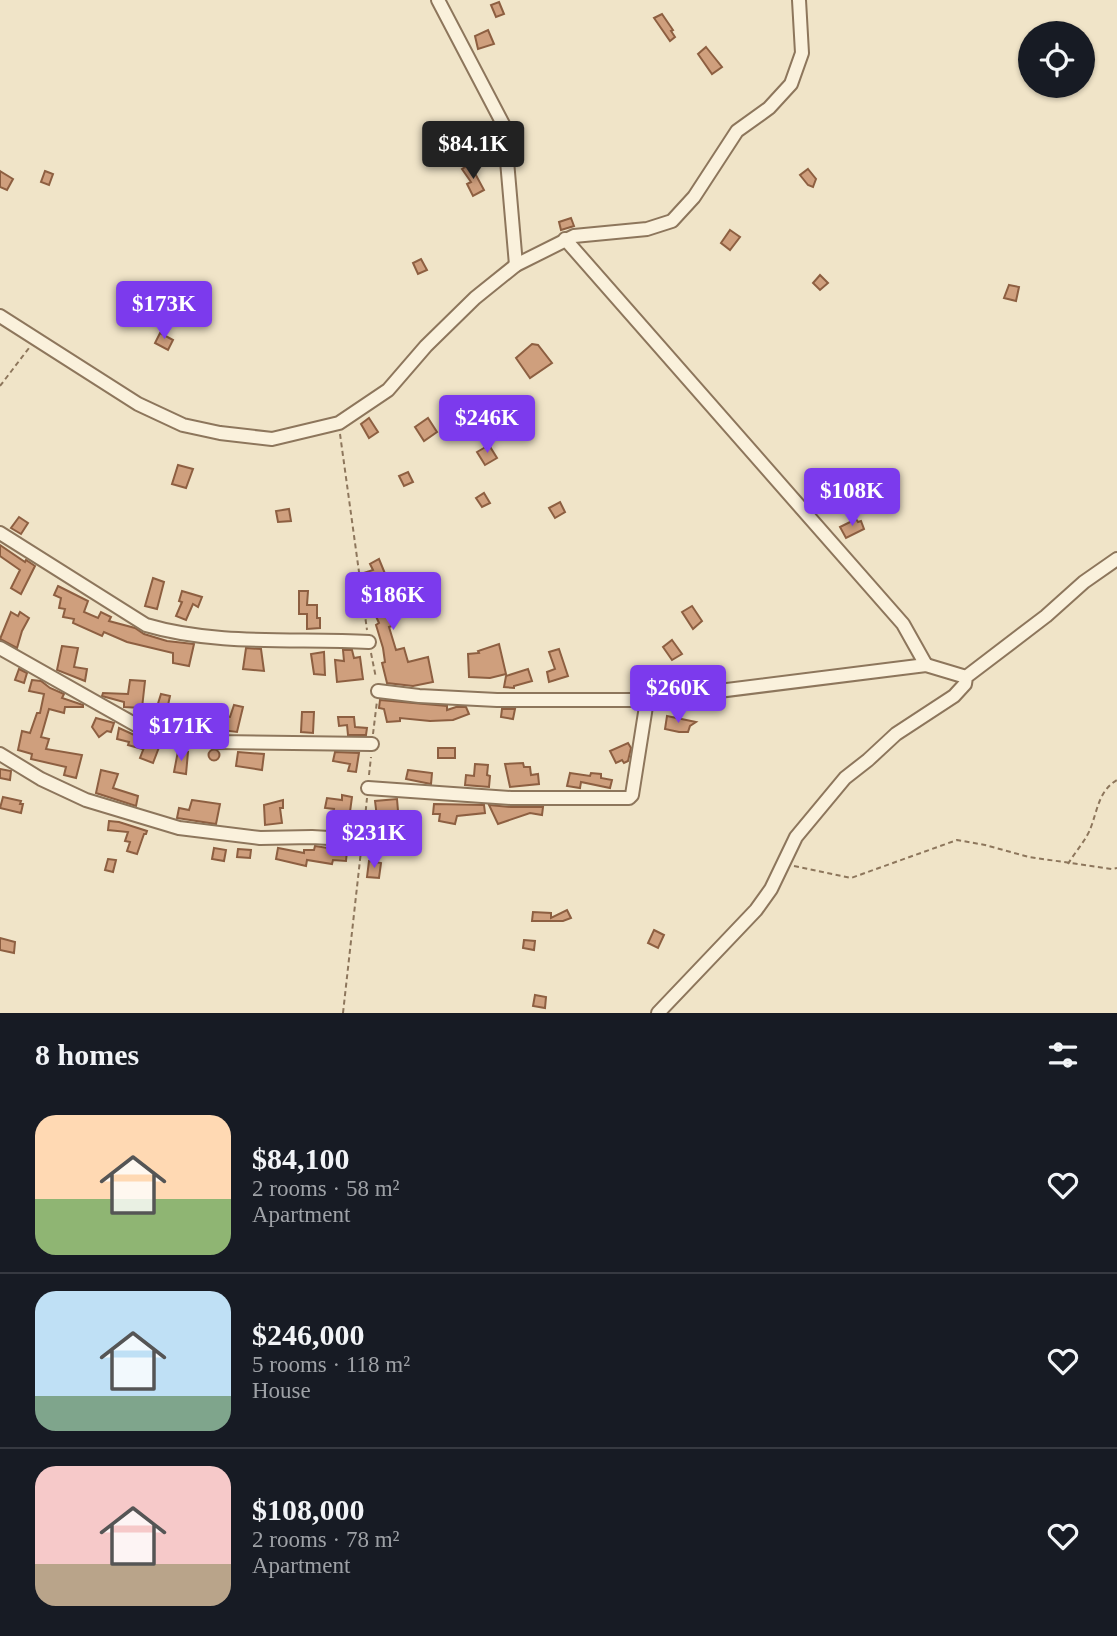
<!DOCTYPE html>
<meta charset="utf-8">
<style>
body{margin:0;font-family:"Times New Roman",serif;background:#20242c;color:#f1f3f6;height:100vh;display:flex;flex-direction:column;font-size:26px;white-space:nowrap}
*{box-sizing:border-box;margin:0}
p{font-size:23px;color:#9ea1a6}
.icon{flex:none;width:38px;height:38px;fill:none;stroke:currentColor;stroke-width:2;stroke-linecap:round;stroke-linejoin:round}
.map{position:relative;height:1013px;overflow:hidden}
.details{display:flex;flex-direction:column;background:#171b24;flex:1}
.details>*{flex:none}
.buttons{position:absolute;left:1018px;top:21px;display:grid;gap:14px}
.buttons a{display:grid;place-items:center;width:77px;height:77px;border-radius:50%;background:#171b24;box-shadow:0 2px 5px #0004;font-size:35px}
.price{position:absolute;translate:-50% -60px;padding:0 16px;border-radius:7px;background:#7c3aed;color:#fff;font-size:23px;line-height:46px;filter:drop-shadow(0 2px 4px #0008)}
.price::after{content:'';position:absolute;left:50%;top:42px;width:21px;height:16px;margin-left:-10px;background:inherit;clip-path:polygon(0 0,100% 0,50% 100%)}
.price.selected{background:#222;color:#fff}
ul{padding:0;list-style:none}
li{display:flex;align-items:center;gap:21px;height:175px;padding:0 35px}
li+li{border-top:2px solid #363941}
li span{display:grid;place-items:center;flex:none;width:196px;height:140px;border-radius:21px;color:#555}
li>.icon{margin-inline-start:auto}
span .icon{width:84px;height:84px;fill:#fffc;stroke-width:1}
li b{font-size:30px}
h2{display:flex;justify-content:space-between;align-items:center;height:84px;padding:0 35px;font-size:30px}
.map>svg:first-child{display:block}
.building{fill:#cf9f7d;stroke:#8d5f41;stroke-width:2}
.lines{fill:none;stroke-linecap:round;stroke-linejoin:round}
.minor-casing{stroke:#8d765c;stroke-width:16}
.path{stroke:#8d765c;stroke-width:2;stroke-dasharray:5 3.5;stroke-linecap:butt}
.minor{stroke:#faf1dc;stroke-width:12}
</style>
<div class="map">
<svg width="1117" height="1013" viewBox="0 0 1117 1013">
<rect width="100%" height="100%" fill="#f0e4c8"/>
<g class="building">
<polygon points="499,2 504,14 496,17 491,5"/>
<polygon points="662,14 673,30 671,31 675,37 670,41 654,18"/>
<polygon points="488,30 494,44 478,49 475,36"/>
<polygon points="706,47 722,67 712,74 698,54"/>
<polygon points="470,164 484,190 473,196 467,184 471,182 462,169"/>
<polygon points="808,169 816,179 813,187 808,185 800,175"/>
<polygon points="0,171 13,179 7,190 0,187"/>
<polygon points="45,171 53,174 49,185 41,182"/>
<polygon points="571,218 574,226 561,230 559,222"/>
<polygon points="730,230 740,237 730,250 721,243"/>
<polygon points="421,259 427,270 418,274 413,263"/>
<polygon points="820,275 828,283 820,290 813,283"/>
<polygon points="1009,285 1019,287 1016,301 1004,298"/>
<polygon points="160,333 173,340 168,350 155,343"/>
<polygon points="532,344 538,345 552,363 530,378 516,358"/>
<polygon points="369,418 378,432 369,438 361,424"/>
<polygon points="428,418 437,432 424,441 415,427"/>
<polygon points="489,445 497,458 485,465 477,452"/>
<polygon points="178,465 193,469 186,488 172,484"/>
<polygon points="408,472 413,482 404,486 399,476"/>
<polygon points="484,493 490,503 482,507 476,498"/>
<polygon points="560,502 565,512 555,518 549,508"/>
<polygon points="289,509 291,521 278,522 276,511"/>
<polygon points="19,517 28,523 21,534 11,528"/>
<polygon points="856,519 858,522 861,521 864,529 846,538 840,527"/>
<polygon points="0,545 25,562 26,560 35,566 21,594 11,588 20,570 0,556"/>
<polygon points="379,559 388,581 394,578 402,594 396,597 400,606 387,612 392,626 389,627 396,650 404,648 408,662 428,657 433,682 413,686 387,683 382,663 385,662 383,648 376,625 379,623 368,599 372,597 364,573 373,570 370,564"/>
<polygon points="153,578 164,582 157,609 145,606"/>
<polygon points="58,586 88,601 84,612 98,618 101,612 111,617 109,621 135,628 144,634 167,641 194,644 189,666 173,663 173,653 127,642 104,632 102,636 73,623 74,619 63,617 65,609 59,608 61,598 54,595"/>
<polygon points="182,591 202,597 198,607 193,604 186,620 176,616 182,602 179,601"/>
<polygon points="299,591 308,591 307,605 317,605 317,618 320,618 320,628 307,629 307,614 299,614"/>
<polygon points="692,606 702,621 693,629 682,612"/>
<polygon points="11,612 18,616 20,612 29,618 22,631 17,648 0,639"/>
<polygon points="672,640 682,654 672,660 663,647"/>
<polygon points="499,644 506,674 490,678 469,677 468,654 479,653 478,651"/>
<polygon points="62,646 78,648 74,667 87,669 85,681 57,670"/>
<polygon points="246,648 261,649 264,671 243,669"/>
<polygon points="559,649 568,676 549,682 547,672 555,669 549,652"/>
<polygon points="343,650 352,650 354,658 360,657 363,679 337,682 335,660 344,661"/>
<polygon points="324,652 325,675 314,674 311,654"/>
<polygon points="19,669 27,673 24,683 15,680"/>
<polygon points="528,669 532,681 514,686 514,688 504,687 506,676"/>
<polygon points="32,680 41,681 50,688 64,694 62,698 83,705 83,707 65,707 64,713 49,709 41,737 49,739 46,749 82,755 76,778 64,775 66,767 31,759 32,754 18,750 22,731 30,733 37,713 40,713 44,694 29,691"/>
<polygon points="130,680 145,681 142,708 124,707 124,702 102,696 103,693 128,694"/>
<polygon points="161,694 170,696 168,705 171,706 167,717 155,713"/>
<polygon points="380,700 447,706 447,710 456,707 466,707 469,714 453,720 430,721 400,718 400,721 387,722 384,709 379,708"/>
<polygon points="234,705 243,707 237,732 206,728 207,714 230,717"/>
<polygon points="502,709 515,709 513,719 501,717"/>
<polygon points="302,712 314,712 313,733 301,732"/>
<polygon points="667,716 696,722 690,726 688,732 679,732 665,729"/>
<polygon points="338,717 354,717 355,727 367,728 366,735 348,735 347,725 339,726"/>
<polygon points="96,718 114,723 111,732 107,731 99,737 92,727"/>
<polygon points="119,728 143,739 161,742 153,763 140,758 145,745 142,744 142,749 128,745 129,742 117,739"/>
<polygon points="628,743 631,748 628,761 624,763 622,760 616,763 610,751"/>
<rect x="438" y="748" width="17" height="10"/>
<circle cx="214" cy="755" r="5.5"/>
<polygon points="178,751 188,752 186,774 174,772"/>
<polygon points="238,752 264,754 262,770 236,766"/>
<polygon points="335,752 359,753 356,772 348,771 350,764 333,761"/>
<polygon points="523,763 524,767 530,767 531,775 538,774 539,784 510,787 505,764"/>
<polygon points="475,764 488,765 487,775 490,776 489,787 465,785 466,775 474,776"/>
<polygon points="0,769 11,771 10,780 0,778"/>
<polygon points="101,770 118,774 113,788 138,796 136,806 96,793"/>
<polygon points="408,770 432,773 431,784 406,779"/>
<polygon points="570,773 590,776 591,773 601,774 601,778 612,780 610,788 581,782 580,788 567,786"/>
<polygon points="342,795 352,797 349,819 352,820 350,830 339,829 342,816 333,815 334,809 325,808 327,798 342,800"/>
<polygon points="3,797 21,801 20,804 23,804 21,813 0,808"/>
<polygon points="397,799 398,811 390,812 391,816 377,817 375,801"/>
<polygon points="192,800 220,804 216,824 177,818 179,808 189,810"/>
<polygon points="283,800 283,808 280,808 282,823 265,825 264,805"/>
<polygon points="434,804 484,805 485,813 457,816 455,824 439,821 440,814 433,814"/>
<polygon points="489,805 511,807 543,807 542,815 530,813 498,824"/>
<polygon points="109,821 119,822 147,831 146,834 144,834 137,854 127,851 130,842 125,841 128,832 108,830"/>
<polygon points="315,846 347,851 346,861 333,860 332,864 307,860 306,866 276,859 278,848 304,853 304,850 314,850"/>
<polygon points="214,848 226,850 224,861 212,859"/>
<polygon points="238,849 251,850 250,858 237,857"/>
<polygon points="108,859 116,860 113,872 105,870"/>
<polygon points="369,861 381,863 379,878 367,877"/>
<polygon points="567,910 571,918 563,921 532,921 533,912 551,913 551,918"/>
<polygon points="654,930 664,935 658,948 648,943"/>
<polygon points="0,938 15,942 14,953 0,950"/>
<polygon points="524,940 535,941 534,950 523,948"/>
<polygon points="535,995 546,997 545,1008 533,1006"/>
</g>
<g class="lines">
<g class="minor-casing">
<g id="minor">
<polyline points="438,0 504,126 516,265"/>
<polyline points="565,239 903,624 926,665"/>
<polyline points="0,316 138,404 183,425 220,433 272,439 339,423 388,390 426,346 475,298 516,265 574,236 647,229 672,221 694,197 737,131 769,108 791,84 802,53 799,0"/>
<path d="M0,533L146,625C217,646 296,638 369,642"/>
<polyline points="0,648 145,730 217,742 372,744"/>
<polyline points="378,691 419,696 497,700 647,700 926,665 966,677"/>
<polyline points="0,754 41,779 86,800 179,828 260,838 312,837 363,840"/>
<polyline points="368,788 511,798 629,798 632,795 647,700"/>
<polyline points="658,1013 756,910 771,889 796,837 845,778 868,760 896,734 954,696 965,684 966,677 1046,616 1084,582 1117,559"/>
</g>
</g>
<g class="path">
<polyline points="0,386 29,348"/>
<polyline points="340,434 367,630"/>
<polyline points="371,653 376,678"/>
<polyline points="373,734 377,701"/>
<polyline points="369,775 371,757"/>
<polyline points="364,828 367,798"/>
<path d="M1068,864C1075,852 1087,839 1091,827C1098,808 1099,791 1117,780"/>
<polyline points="794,866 851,878 957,840 985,845 1029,857 1112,869 1117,868"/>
<polyline points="343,1013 361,851"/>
</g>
<use href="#minor" class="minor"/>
</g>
</svg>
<div class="buttons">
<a><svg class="icon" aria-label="locate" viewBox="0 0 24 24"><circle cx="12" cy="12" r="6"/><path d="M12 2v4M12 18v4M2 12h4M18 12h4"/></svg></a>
</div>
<b class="price selected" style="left:473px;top:181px">$84.1K</b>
<b class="price" style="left:164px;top:341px">$173K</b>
<b class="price" style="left:487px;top:455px">$246K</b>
<b class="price" style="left:852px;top:528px">$108K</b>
<b class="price" style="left:393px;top:632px">$186K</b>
<b class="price" style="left:678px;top:725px">$260K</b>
<b class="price" style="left:181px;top:763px">$171K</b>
<b class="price" style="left:374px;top:870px">$231K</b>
</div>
<section class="details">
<h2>8 homes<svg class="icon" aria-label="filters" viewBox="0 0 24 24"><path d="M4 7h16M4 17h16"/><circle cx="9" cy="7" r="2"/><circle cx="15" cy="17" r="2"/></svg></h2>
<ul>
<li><span style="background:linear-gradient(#ffd9b3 60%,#8fb573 0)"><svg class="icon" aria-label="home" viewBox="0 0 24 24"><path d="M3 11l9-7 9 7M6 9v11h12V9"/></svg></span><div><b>$84,100</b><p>2 rooms · 58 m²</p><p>Apartment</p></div><svg class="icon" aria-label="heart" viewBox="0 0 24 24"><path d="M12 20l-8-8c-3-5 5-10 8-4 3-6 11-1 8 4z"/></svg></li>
<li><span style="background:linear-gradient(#bfe0f5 75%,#7fa58c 0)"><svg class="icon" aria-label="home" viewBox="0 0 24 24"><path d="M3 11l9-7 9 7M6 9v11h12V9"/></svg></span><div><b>$246,000</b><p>5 rooms · 118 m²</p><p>House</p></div><svg class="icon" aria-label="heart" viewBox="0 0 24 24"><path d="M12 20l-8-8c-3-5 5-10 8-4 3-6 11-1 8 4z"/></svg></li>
<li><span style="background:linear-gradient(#f6c9c9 70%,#b9a48a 0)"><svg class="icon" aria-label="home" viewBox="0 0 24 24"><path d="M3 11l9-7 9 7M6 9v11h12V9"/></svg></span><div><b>$108,000</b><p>2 rooms · 78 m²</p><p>Apartment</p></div><svg class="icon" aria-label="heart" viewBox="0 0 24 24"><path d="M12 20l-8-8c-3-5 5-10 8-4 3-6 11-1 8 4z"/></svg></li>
</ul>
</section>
